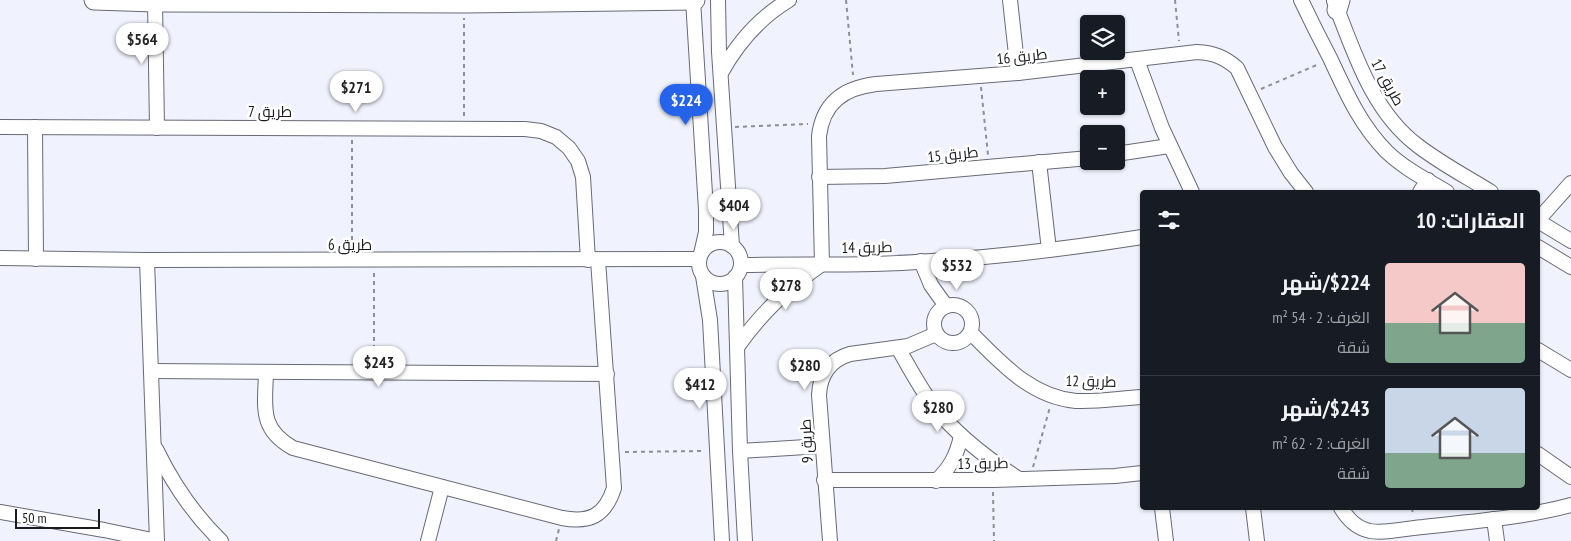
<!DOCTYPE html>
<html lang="ar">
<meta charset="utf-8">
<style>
body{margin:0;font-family:"PT Sans Narrow",Cairo,sans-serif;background:#242831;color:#f1f3f6;direction:rtl;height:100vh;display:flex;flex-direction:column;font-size:19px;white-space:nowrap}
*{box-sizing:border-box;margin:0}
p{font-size:16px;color:#9ea1a6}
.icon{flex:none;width:28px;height:28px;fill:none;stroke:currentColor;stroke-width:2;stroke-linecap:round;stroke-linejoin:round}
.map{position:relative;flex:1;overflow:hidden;direction:ltr}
.side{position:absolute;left:1140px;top:190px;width:400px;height:320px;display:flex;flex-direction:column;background:#171b24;border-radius:5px;box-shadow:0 1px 4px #0004;direction:rtl}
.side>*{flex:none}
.buttons{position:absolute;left:1080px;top:15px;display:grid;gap:10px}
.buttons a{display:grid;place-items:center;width:45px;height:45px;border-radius:5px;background:#171b24;box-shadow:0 1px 4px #0004;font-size:25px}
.scale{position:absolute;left:15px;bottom:12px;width:85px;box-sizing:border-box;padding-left:5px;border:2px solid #191a1e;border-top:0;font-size:14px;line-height:18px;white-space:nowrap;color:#191a1e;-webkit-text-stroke:4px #fff;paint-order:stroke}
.price{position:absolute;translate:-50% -42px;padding:0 11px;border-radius:18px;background:#fff;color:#222;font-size:16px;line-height:32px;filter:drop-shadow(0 1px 2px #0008)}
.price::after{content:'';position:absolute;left:50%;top:30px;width:15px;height:11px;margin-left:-8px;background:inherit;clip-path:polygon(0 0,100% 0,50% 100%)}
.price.selected{background:#2563eb;color:#fff}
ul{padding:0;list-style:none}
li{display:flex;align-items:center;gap:15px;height:125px;padding:0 15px}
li+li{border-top:1px solid #363941}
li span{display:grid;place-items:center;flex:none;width:140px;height:100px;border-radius:5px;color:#555}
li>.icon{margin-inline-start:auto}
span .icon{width:60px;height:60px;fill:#fffc;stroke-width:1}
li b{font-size:21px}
h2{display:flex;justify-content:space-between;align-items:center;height:60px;padding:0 15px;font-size:21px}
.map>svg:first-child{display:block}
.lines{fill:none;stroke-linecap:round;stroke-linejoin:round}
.street-casing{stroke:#676a75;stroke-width:16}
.secondary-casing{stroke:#676a75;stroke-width:21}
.path{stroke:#8d8f96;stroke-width:2;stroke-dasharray:4 4;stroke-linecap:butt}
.street{stroke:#fff;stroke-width:14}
.secondary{stroke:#fff;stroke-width:19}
.labels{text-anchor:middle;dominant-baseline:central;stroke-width:5;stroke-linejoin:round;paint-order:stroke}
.street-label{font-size:15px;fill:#191a1e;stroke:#fff}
</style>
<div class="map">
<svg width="1571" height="541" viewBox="0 0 1571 541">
<rect width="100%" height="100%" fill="#f0f3fd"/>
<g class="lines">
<g class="street-casing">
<g id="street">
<polyline points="693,0 706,210 706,232 701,254"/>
<polyline points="718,0 719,52 732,246"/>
<polyline points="1010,0 1018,73"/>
<path d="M1301,0C1310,19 1320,39 1330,58C1346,92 1360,125 1387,152C1405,169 1427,180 1447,192"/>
<path d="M1334,1C1354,52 1372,111 1417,145C1440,163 1467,177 1491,192"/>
<polyline points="155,2 157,128"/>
<polyline points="1137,60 1162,128 1192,192"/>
<path d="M721,73C738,42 759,18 789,0"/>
<polyline points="0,127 525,129 541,131 556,137 569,148 578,161 583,177 588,260"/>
<polyline points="35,127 36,259"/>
<polyline points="1116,154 1169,146"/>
<polyline points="1039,162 1049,250"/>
<polyline points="819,177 885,176 1089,158"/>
<polyline points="1420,192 1428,180"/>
<polyline points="1538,220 1571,183"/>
<polyline points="1538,221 1571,241"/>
<circle cx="720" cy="263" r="21"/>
<polyline points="1538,247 1571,267"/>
<polyline points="0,258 147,260 699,259"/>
<polyline points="147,260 157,541"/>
<polyline points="921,261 931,285 946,306"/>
<path d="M741,265C785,264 830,265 874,264C964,261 1054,251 1142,237"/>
<polyline points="703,276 710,320 722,541"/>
<polyline points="735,277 740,451 745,541"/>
<circle cx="953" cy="324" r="19"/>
<path d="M971,333C1001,363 1031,397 1076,401C1098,402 1121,398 1142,397"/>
<path d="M738,346C762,312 788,288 822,264L819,136C823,103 843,88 876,84L1018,73L1197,52C1214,53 1224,57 1237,68L1275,147L1291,173L1306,192"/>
<path d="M898,348C909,367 919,386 932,404C956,435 986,458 1019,479"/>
<polyline points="1538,350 1571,370"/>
<polyline points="151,371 607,374"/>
<path d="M266,373C265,407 259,429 293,448L562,518C590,523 605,516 614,488L598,260"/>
<path d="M156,449C173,484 193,514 221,541"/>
<polyline points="740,451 822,446"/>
<polyline points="1538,454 1571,477"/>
<polyline points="824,480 993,480 1115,476 1142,473"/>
<path d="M936,481C950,468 957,455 961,436"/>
<polyline points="1162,508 1166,541"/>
<polyline points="1253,508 1257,541"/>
<path d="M1341,508C1348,519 1356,528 1370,531C1386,534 1407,528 1423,527C1473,521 1523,518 1571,505"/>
<polyline points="0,512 104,530 157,541"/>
<polyline points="1494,519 1497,541"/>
<polyline points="428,541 442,487"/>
<path d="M830,541L819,395C820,374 830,360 850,354L908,346L936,334"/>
</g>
</g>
<g class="secondary-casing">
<g id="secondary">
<polyline points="94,0 155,2 464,3 695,0"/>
<polyline points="1337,10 1340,0"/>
</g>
</g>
<g class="path">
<polyline points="846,0 853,75"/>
<polyline points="1175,0 1179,41"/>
<polyline points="981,87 988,155"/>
<polyline points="1261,89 1319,64"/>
<polyline points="464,116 464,18"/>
<polyline points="735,127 808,124"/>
<polyline points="352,140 352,248"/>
<polyline points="374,273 374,360"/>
<polyline points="625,452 705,451"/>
<polyline points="1033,467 1050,407"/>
<polyline points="993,492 994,541"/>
<polyline points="1412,508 1413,515"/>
<polyline points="556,541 559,529"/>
</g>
<use href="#street" class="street"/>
<use href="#secondary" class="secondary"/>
</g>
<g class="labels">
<g class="street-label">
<text transform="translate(1022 56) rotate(-6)">طريق 16</text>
<text transform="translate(1388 82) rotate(61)">طريق 17</text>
<text x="270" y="111">طريق 7</text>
<text transform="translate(953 154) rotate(-6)">طريق 15</text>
<text x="350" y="244">طريق 6</text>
<text transform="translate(867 247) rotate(-1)">طريق 14</text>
<text transform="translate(1091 381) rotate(1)">طريق 12</text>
<text transform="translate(806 441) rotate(-93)">طريق 9</text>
<text transform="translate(983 463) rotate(-1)">طريق 13</text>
</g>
</g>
</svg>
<div class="buttons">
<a><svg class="icon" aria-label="layers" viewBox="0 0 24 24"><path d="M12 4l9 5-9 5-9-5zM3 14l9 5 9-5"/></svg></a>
<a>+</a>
<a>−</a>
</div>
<div class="scale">50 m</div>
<b class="price" style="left:142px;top:65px">$564</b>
<b class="price" style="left:356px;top:113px">$271</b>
<b class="price selected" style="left:686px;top:126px">$224</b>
<b class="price" style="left:734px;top:231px">$404</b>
<b class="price" style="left:957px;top:291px">$532</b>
<b class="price" style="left:786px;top:311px">$278</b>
<b class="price" style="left:379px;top:388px">$243</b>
<b class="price" style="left:805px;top:391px">$280</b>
<b class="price" style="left:700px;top:410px">$412</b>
<b class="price" style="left:938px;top:433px">$280</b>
<section class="side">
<h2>العقارات: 10<svg class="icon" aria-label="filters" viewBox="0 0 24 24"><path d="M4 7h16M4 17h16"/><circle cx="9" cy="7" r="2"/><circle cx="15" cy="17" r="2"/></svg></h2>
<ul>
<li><span style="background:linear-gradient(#f6c9c9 60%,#7fa58c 0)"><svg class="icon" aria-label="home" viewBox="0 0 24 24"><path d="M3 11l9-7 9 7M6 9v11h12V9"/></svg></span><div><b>$224/شهر</b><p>الغرف: 2 · 54 m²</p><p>شقة</p></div></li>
<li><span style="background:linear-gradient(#c9d6e8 65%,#7fa58c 0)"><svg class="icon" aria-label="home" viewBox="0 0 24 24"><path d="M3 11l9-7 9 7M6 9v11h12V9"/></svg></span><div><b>$243/شهر</b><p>الغرف: 2 · 62 m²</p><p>شقة</p></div></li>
</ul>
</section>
</div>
